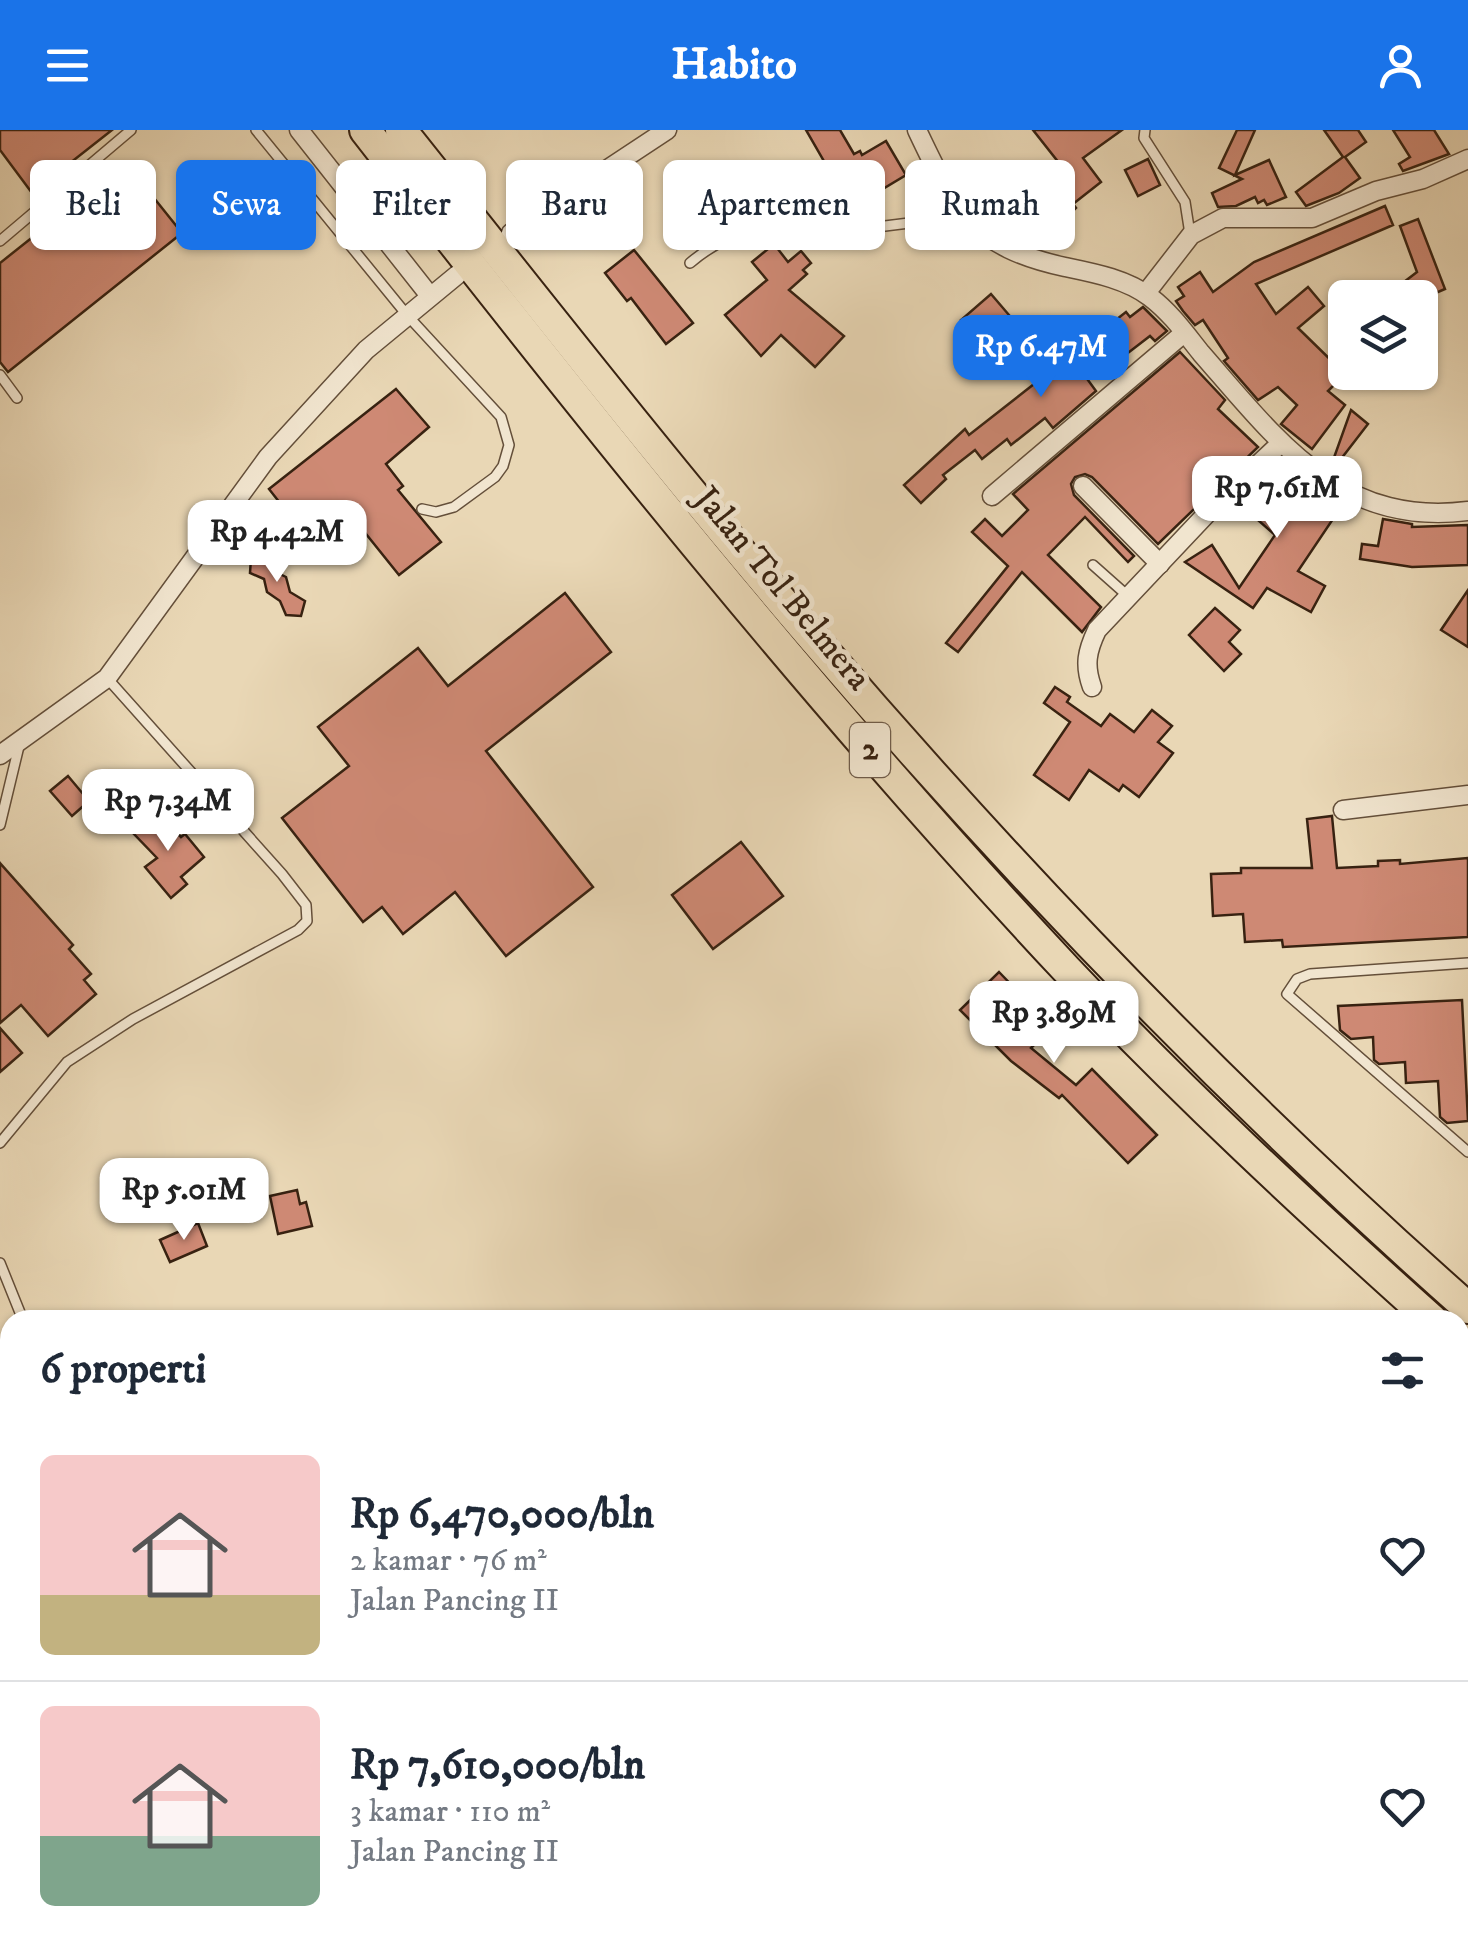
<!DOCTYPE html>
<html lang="id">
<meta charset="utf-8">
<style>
body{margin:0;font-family:"IM FELL DW Pica",serif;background:#f2f2f3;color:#1f2937;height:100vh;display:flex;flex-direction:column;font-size:38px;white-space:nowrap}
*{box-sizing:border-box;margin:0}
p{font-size:32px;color:#747a83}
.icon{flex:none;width:55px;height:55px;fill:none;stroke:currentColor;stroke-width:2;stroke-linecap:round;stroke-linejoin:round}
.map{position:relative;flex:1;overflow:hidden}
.drawer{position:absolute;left:0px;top:1180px;width:1470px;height:640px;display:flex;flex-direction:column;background:#fff;border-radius:30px 30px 0 0;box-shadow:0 2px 8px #0004}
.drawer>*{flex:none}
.top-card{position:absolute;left:30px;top:30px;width:1410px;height:90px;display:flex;gap:20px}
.fabs{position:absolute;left:1328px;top:150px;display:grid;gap:20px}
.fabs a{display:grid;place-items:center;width:110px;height:110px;border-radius:15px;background:#fff;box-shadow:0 2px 8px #0004;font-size:50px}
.price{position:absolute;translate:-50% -85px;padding:0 22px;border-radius:20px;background:#fff;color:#222;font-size:32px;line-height:65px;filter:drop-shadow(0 2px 5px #0008)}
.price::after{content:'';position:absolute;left:50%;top:60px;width:30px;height:22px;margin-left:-15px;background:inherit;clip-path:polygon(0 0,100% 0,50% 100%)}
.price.selected{background:#1a73e8;color:#fff}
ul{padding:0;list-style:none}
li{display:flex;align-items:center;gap:30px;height:250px;padding:0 40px}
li+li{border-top:2px solid #e0e1e3}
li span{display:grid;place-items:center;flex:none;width:280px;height:200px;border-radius:15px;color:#555}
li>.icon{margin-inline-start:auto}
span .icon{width:120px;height:120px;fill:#fffc;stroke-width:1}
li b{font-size:42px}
h2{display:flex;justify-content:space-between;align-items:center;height:120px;padding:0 40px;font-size:42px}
.chip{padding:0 35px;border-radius:15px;background:#fff;box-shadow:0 2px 8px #0004;font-size:35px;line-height:90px}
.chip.selected{background:#1a73e8;color:#fff}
header{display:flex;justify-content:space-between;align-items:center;height:130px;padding:0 40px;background:#1a73e8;color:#fff;font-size:45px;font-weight:700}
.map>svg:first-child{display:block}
.building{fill:#ce8974;stroke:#382211;stroke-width:2.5}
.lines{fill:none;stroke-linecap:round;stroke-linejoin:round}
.service-casing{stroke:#644f3a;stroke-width:12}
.minor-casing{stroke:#644f3a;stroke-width:21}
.secondary-casing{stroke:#382211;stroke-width:26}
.motorway-casing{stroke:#382211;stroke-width:34}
.service{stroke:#f1e5cf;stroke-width:9}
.minor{stroke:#f1e5cf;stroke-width:18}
.secondary{stroke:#f1e5cf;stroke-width:22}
.motorway{stroke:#e9d7b5;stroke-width:30}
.labels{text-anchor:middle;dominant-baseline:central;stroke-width:10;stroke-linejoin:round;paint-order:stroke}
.shield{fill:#f1e5cf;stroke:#705c4a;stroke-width:2.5}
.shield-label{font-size:32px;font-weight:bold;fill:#382211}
.street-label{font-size:35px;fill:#382211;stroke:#f1e5cf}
</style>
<header><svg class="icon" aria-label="menu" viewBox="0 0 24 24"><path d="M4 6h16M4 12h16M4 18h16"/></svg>Habito<svg class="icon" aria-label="person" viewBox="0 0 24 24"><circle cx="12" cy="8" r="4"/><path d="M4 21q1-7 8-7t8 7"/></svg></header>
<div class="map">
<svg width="1468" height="1820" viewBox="0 0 1468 1820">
<rect width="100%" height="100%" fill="#e9d7b5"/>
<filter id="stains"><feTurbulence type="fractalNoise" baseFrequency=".002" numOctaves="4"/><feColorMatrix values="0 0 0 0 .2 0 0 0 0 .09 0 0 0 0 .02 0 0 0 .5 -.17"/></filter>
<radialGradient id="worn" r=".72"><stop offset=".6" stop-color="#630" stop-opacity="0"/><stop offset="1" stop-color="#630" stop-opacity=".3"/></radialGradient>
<g class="building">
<polygon points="0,0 112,0 32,63 0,20"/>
<polygon points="806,0 840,0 854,24 860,21 862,25 886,11 906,45 851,78"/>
<polygon points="1033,0 1122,0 1083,28 1101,52 1073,74 1076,78 1048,106 1033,91 1069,54 1055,37 1059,33"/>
<polygon points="1237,0 1255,0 1235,45 1269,30 1286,67 1267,75 1264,70 1258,73 1255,67 1236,76 1218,77 1212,63 1242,49 1219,38"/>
<polygon points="1324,0 1358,0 1366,12 1345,27 1360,48 1339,63 1306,76 1296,62 1343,27"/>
<polygon points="1393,0 1434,0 1449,24 1403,41 1399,34 1410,27"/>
<polygon points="1148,29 1160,55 1138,66 1125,40"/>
<polygon points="126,33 182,103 8,242 0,232 0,133"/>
<polygon points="1385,76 1393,95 1256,154 1276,184 1308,157 1324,176 1298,198 1339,238 1336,241 1342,247 1328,261 1345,275 1312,319 1281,294 1297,275 1278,257 1258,270 1224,231 1228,228 1203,190 1195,195 1183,181 1176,171 1184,166 1178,157 1200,142 1213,162 1254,132"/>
<polygon points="1418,89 1445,159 1424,168 1383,168 1417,142 1400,96"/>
<polygon points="774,114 788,132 801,121 811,133 803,140 807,144 789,160 844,206 815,237 781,205 761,226 725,185 767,150 752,132"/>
<polygon points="634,120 693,193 666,214 631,168 627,171 605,143"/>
<polygon points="991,164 1009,185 979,210 961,190"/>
<polygon points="1143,177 1167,201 1155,211 1150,206 1124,226 1120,220 1085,246 1096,261 1053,298 1045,288 1011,315 1007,309 982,329 975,320 943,345 946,349 921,373 904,355 965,299 969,305 1126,182 1130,187"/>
<polygon points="1180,222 1225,270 1218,279 1258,317 1158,414 1092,347 1085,344 1075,347 1071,354 1074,365 1134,426 1128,432 1085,387 1048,425 1101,477 1082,502 1022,442 958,522 946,513 1008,436 972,402 985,389 1002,406 1028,380 1013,364"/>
<polygon points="396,259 429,297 386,334 403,356 398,360 441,412 399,445 358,394 320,424 269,359"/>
<polygon points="1351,280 1368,294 1334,338 1331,336"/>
<polygon points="1278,333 1313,365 1315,361 1341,377 1298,441 1325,456 1311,482 1267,458 1253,478 1185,432 1212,415 1239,458 1275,405 1250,383 1245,388 1232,376"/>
<polygon points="1383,389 1412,394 1412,397 1468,395 1468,435 1412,437 1360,429 1362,414 1378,416"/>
<polygon points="262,424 270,428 274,441 286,447 290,462 305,471 301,486 286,485 280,471 267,462 264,449 250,443 251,428"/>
<polygon points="1468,460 1468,517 1441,500"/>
<polygon points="565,463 611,522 486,621 593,757 506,826 455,762 403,804 382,777 363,792 282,688 349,636 318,597 418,518 448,556"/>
<polygon points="1215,478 1240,500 1229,512 1241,524 1224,541 1189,505"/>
<polygon points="1055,557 1070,567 1067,572 1101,596 1110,584 1134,602 1152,580 1172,596 1158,612 1173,623 1139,667 1123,655 1119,661 1089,640 1069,670 1034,645 1070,592 1044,573"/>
<polygon points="68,646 89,671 72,686 50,661"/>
<polygon points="156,682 181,707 185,704 204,727 181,747 187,754 171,768 145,737 157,728 134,704"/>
<polygon points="1332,686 1337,738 1378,736 1378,731 1400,730 1400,734 1468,728 1468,807 1283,817 1282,810 1245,812 1243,784 1213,786 1211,744 1241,743 1241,738 1312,738 1307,689"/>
<polygon points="741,712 783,766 713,819 672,765"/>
<polygon points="0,733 73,815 69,819 91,844 84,850 96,864 48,906 21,875 0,893"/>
<polygon points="999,842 1052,897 1031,918 1076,955 1092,939 1157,1005 1128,1033 1062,965 1059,968 1011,931 960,880"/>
<polygon points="1462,870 1468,991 1447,993 1440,987 1438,951 1406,953 1405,932 1379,934 1374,930 1373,907 1351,909 1340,900 1338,876"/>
<polygon points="0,898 22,923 0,942"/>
<polygon points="297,1060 300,1074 306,1072 312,1096 278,1104 270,1066"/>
<polygon points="198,1093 207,1116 170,1132 160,1110"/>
</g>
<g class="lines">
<g class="service-casing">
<g id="service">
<polyline points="256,0 407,185 501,287 509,315 503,336 495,347 454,377 436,382 422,379"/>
<polyline points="1145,0 1144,8 1185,72 1190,104"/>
<polyline points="0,111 131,0"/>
<path d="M690,133C724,104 761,92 805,106L965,86"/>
<polyline points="0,245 17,268"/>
<polyline points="1093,435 1129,467"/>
<polyline points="0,695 20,612"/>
<polyline points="1468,833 1310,844 1297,849 1287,864 1468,1022"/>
<polyline points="0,1013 67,932 133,889 298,800 307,791 306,775 282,744 107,548"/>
<polyline points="0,1133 23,1190"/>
<polyline points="0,1783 10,1778"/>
</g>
</g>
<g class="minor-casing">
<g id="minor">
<polyline points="299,0 430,166"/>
<path d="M917,0C955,80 972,117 1065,137C1094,143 1126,149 1150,167C1171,183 1185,203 1201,223C1277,310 1339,397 1468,381"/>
<polyline points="511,103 667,0"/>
<polyline points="1146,163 1191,105 1223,88 1312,88 1376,61 1423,49 1468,29"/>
<polyline points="1083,356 1160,434"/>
<polyline points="992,366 1184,203"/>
<path d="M1092,557C1084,535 1087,521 1097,500L1215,375L1280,314"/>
<polyline points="0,625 107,548 268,327 366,220 457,145"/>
<polyline points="1343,680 1468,665"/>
<polyline points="261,1810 264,1820"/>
<polyline points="649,1810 653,1820"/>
<polyline points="729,1810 732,1820"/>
<polyline points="837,1810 841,1820"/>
<polyline points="1022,1810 1025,1820"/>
<polyline points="1142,1810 1145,1820"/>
<polyline points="1264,1810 1267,1820"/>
<polyline points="1418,1810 1422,1820"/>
</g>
</g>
<g class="secondary-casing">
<g id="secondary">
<polyline points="1460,1507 1468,1504"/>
<polyline points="583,1820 611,1810"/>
</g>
</g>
<g class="motorway-casing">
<g id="motorway">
<path d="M365,0C589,288 817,573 1066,839C1182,962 1306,1077 1432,1190"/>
<path d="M401,0C537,171 672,343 814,509C1017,746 1234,971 1468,1178"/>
<polyline points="1460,1215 1468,1222"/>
</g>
</g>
<use href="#service" class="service"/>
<use href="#minor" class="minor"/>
<use href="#secondary" class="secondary"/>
<use href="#motorway" class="motorway"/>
</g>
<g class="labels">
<rect class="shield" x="850" y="593" width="40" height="54" rx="8"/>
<g class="shield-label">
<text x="870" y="620">2</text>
</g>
<g class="street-label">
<text transform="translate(782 459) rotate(50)">Jalan Tol Belmera</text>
</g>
</g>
<rect width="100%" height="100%" filter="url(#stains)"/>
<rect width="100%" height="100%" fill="url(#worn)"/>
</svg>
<div class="fabs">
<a><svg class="icon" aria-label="layers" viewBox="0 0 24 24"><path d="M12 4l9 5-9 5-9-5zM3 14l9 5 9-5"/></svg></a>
</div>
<b class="price selected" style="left:1041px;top:270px">Rp 6.47M</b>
<b class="price" style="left:1277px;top:411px">Rp 7.61M</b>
<b class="price" style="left:277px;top:455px">Rp 4.42M</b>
<b class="price" style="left:168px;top:724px">Rp 7.34M</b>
<b class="price" style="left:1054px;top:936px">Rp 3.89M</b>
<b class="price" style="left:184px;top:1113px">Rp 5.01M</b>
<div class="top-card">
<a class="chip">Beli</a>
<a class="chip selected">Sewa</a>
<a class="chip">Filter</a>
<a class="chip">Baru</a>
<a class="chip">Apartemen</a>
<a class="chip">Rumah</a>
</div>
<section class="drawer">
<h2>6 properti<svg class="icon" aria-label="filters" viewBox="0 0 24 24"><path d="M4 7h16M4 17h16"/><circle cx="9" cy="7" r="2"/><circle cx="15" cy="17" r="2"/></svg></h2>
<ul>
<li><span style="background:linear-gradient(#f6c9c9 70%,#c2b280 0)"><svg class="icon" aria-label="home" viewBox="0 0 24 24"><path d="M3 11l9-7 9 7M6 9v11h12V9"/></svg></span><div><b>Rp 6,470,000/bln</b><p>2 kamar · 76 m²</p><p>Jalan Pancing II</p></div><svg class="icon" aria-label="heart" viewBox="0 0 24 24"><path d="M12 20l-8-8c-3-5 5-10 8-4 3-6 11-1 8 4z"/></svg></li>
<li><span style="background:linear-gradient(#f6c9c9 65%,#7fa58c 0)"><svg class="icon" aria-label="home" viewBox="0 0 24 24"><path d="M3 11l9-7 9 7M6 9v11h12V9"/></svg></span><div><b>Rp 7,610,000/bln</b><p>3 kamar · 110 m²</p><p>Jalan Pancing II</p></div><svg class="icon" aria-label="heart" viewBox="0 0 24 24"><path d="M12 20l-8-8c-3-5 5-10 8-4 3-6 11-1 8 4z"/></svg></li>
</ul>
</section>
</div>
